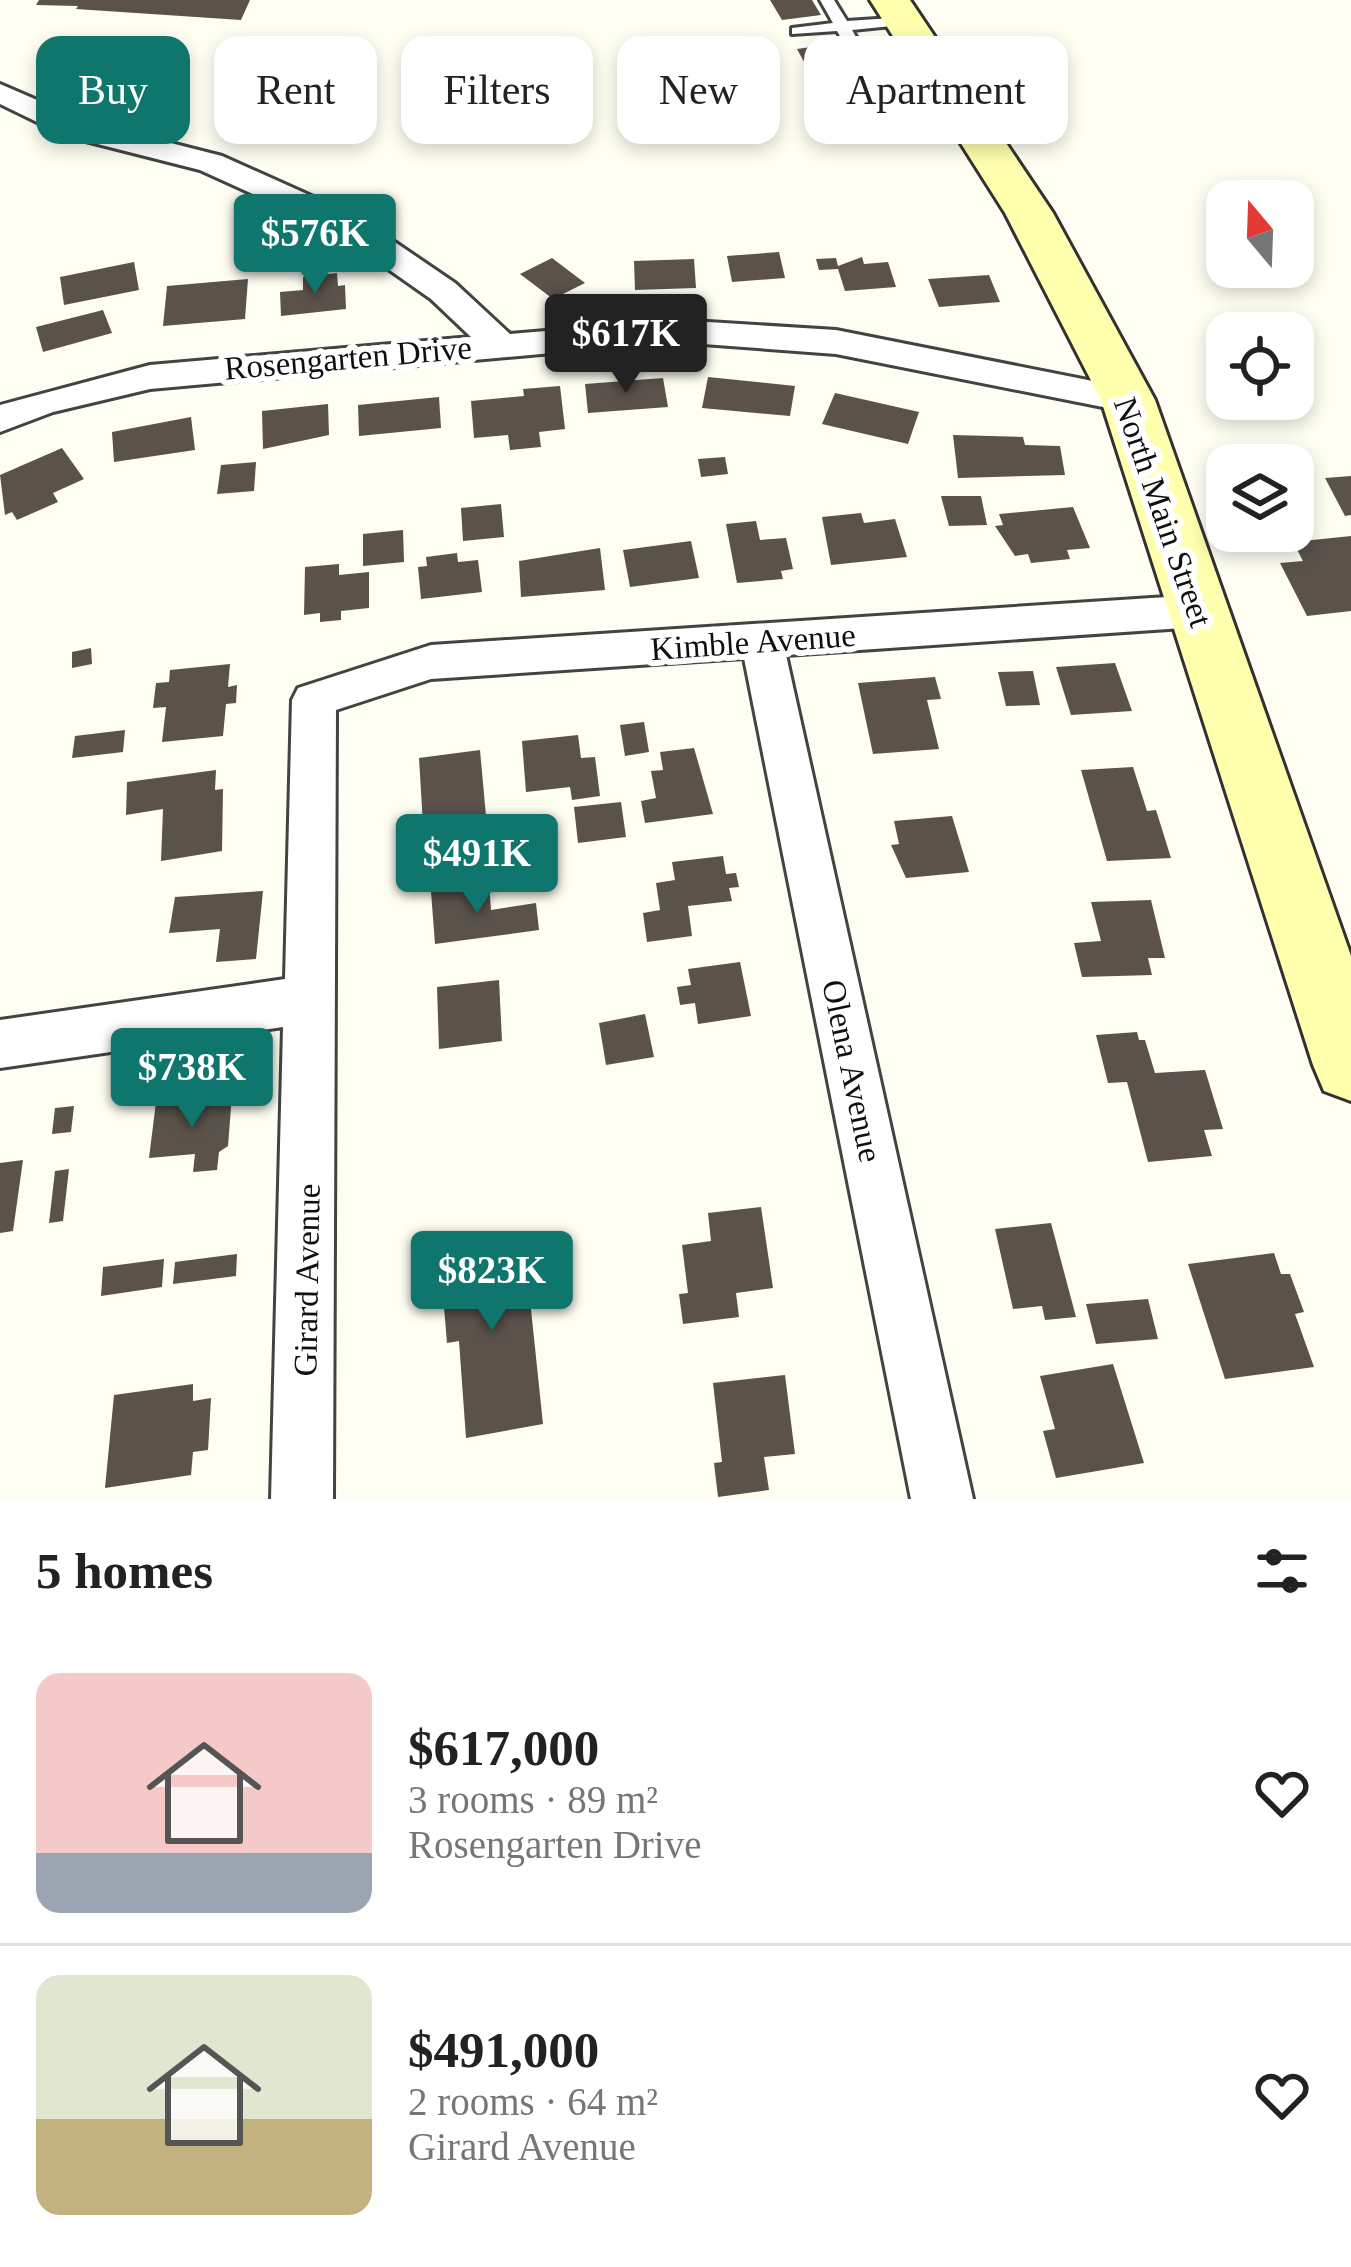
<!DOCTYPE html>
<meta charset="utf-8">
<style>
body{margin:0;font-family:"Times New Roman",serif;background:#f2f2f2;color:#222;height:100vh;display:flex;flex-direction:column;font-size:45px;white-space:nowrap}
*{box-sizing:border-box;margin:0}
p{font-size:39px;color:#767676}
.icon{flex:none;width:66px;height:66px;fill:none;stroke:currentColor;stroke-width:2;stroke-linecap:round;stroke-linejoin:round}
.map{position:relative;height:1499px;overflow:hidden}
.side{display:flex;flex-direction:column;background:#fff;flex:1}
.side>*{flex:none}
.top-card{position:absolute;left:36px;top:36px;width:1281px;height:108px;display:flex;gap:24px}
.needle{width:78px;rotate:341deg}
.buttons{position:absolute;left:1206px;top:180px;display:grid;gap:24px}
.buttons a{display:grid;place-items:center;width:108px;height:108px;border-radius:24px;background:#fff;box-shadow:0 6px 18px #0003;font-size:60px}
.price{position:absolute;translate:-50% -102px;padding:0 27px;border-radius:12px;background:#0f766e;color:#fff;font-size:39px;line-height:78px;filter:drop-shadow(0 3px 6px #0008)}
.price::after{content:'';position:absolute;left:50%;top:72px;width:36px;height:27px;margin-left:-18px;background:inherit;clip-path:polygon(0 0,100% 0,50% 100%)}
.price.active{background:#222;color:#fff}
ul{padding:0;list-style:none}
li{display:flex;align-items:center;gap:36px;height:300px;padding:0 36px}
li+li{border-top:3px solid #e0e0e0}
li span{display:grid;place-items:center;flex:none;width:336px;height:240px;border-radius:24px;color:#555}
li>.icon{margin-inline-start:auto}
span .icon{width:144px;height:144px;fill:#fffc;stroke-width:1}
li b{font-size:51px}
h2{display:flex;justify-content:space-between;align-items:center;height:144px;padding:0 36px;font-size:51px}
.pill{padding:0 42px;border-radius:24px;background:#fff;box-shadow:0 6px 18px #0003;font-size:42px;line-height:108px}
.pill.active{background:#0f766e;color:#fff}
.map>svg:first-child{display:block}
.building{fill:#5a524b}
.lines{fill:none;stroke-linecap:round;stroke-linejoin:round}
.service-casing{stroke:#434343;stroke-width:6}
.minor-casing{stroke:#434343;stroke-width:6}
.secondary-casing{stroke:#323232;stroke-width:6}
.service{fill:#fff;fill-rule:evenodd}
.minor{fill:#fff;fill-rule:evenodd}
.secondary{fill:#ffffae;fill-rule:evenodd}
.labels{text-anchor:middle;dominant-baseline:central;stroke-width:12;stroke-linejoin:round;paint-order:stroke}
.street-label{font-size:33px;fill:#101010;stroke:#fff}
</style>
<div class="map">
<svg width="1351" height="1499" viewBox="0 0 1351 1499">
<rect width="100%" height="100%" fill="#fffef3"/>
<g class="building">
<polygon points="39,0 250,0 241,20 76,9 78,6 36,5"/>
<polygon points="770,0 812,0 821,15 782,20"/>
<polygon points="839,43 858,77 815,82 797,49"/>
<polygon points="779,252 785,278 732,282 727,256"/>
<polygon points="862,257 864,264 888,262 896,287 845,291 838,269 819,270 816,259 836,258 838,266"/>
<polygon points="552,258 585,283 553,299 520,274"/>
<polygon points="694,259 696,288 635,290 634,261"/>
<polygon points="134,262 139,290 64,305 60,277"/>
<polygon points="337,273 338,286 345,285 346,309 281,316 280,292 303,290 303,277"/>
<polygon points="989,275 1000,302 939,307 928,279"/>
<polygon points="248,279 245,319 163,326 167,286"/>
<polygon points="103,310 112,333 43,352 36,327"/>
<polygon points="708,377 795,386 790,416 702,408"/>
<polygon points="663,378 668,407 588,413 585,384"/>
<polygon points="560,386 565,429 539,432 541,447 510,450 508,435 474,438 471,401 524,396 523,389"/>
<polygon points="835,393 919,412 908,444 822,424"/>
<polygon points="439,397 441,428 359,436 358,405"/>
<polygon points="328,404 329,435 263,449 262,411"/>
<polygon points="191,417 195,450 114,462 112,432"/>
<polygon points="953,435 1023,437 1025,445 1060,446 1065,475 958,478"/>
<polygon points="62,448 84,479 53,493 58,502 17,520 12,512 5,515 0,475"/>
<polygon points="725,457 728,474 701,477 698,459"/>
<polygon points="256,462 254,491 217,494 221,465"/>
<polygon points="1351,476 1351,515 1345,516 1325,478"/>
<polygon points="941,496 981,496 987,525 949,526"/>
<polygon points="501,504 504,537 463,541 461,508"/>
<polygon points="1073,507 1090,548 1067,550 1070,559 1031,563 1028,554 1015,556 995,526 1003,525 999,514"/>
<polygon points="861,513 864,523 895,519 907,557 831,565 822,517"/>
<polygon points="756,521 760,540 786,538 793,569 781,571 783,579 737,583 726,524"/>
<polygon points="403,530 404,562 363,566 363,534"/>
<polygon points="1351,536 1351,611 1307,616 1280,563 1303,561 1293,542"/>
<polygon points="691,541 699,578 630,587 623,550"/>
<polygon points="600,548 605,590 521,597 519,561"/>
<polygon points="457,553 458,562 478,560 482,592 421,599 418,567 427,566 426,557"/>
<polygon points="339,564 339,575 369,572 369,608 341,611 341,620 320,622 320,613 304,615 305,567"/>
<polygon points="91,648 92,664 72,668 72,652"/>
<polygon points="1115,663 1132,711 1071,715 1056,667"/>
<polygon points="230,664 228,687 237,685 236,703 226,704 223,736 162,742 166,707 153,708 156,683 169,682 170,670"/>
<polygon points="1033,671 1040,705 1006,706 998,672"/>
<polygon points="935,677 941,699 927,700 939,749 873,754 858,683"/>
<polygon points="644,722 649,752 625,756 620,725"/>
<polygon points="125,730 123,752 72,758 75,736"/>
<polygon points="578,735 581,758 595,757 600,796 572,800 570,787 526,792 522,741"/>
<polygon points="694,748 713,814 645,823 641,801 656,798 651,771 663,770 660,752"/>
<polygon points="480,750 487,827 475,828 477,850 425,858 419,758"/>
<polygon points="1133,767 1147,811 1156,810 1171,858 1107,861 1081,770"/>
<polygon points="216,770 215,790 223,789 222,851 161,861 163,809 126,815 127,782"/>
<polygon points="621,802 626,837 578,843 574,807"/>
<polygon points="952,816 969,872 906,878 891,845 899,844 894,821"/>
<polygon points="723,856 726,874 736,873 739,887 729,888 732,901 688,906 692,936 647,942 643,913 660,910 656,883 675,880 672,862"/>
<polygon points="489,884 491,910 536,903 539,930 435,944 431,892"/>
<polygon points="263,891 256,959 216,962 220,929 169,933 175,897"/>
<polygon points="1151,900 1165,958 1148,958 1152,975 1082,977 1074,943 1101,941 1091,902"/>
<polygon points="740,962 751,1016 698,1024 695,1003 680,1005 677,987 691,985 688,969"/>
<polygon points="499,980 502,1041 439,1049 437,987"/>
<polygon points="645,1014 654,1057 606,1065 599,1023"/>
<polygon points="1137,1032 1139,1040 1145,1040 1155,1073 1205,1070 1223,1129 1204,1130 1212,1156 1148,1162 1127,1082 1108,1083 1096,1035"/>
<polygon points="232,1095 228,1146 219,1152 217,1170 193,1172 195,1154 149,1158 156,1102"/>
<polygon points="74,1106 71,1132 52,1134 55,1108"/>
<polygon points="23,1160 13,1231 0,1233 0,1163"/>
<polygon points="69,1169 63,1221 49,1223 55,1171"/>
<polygon points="761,1207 773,1288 736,1293 739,1317 683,1324 679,1294 688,1293 682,1245 711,1241 708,1213"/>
<polygon points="1051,1223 1076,1317 1045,1320 1042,1306 1013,1309 995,1229"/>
<polygon points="523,1233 543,1424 466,1438 459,1341 447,1343 439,1248"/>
<polygon points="1274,1253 1281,1274 1290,1274 1304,1312 1295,1314 1314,1367 1225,1379 1188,1264"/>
<polygon points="237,1254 236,1276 173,1284 175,1262"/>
<polygon points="164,1259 162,1287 101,1296 103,1267"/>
<polygon points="1148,1299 1158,1339 1096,1344 1086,1304"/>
<polygon points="1113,1364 1144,1463 1056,1478 1043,1431 1055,1429 1040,1376"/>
<polygon points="785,1375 795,1454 764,1457 769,1490 718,1497 714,1463 722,1462 713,1383"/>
<polygon points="193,1384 193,1401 211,1398 208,1450 193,1452 191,1475 105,1488 114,1395"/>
</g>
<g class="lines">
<g class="service-casing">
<polygon id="service" points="820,0 834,0 847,21 907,17 907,23 902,25 852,30 878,75 876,78 864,78 837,31 792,34 792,28 833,23"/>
</g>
<g class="minor-casing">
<g id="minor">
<polygon points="0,84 88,122 222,156 358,217 455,283 510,334 676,320 836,330 1128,388 1141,391 1146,400 1141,409 1128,412 836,354 676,342 150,389 53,412 0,432 0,405 150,365 471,337 431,299 334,231 200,170 66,136 0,104"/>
<polygon points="1198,595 1213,600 1219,611 1213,622 1198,627 786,655 973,1499 911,1499 744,658 431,679 336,710 333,1499 271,1499 283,1027 0,1068 0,1020 285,979 292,700 298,688 431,645"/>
</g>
</g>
<g class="secondary-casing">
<polygon id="secondary" points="870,0 910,0 1053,213 1155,400 1351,956 1351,1101 1324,1091 1313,1065 1101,400 1005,213"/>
</g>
<use href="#service" class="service"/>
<use href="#minor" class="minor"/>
<use href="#secondary" class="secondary"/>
</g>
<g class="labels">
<g class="street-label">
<text transform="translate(348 358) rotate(-5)">Rosengarten Drive</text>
<text transform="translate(1163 512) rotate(71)">North Main Street</text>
<text transform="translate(753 642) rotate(-4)">Kimble Avenue</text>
<text transform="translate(852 1071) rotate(78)">Olena Avenue</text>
<text transform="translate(307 1280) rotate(-89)">Girard Avenue</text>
</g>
</g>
</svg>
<div class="buttons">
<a><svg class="needle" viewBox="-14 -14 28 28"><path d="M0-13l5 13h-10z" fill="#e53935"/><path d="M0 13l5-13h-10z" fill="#767676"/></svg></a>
<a><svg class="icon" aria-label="locate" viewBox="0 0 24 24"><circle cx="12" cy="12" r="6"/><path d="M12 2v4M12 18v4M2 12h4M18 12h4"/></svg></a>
<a><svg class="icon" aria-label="layers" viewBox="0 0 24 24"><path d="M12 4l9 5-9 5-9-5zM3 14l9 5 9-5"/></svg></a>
</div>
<b class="price" style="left:315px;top:296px">$576K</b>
<b class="price active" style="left:626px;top:396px">$617K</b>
<b class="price" style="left:477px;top:916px">$491K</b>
<b class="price" style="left:192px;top:1130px">$738K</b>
<b class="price" style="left:492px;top:1333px">$823K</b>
<div class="top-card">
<a class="pill active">Buy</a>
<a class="pill">Rent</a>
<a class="pill">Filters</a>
<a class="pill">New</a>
<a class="pill">Apartment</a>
</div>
</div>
<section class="side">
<h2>5 homes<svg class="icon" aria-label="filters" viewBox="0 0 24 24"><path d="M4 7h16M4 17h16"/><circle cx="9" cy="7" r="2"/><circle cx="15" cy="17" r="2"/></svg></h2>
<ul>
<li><span style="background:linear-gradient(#f6c9c9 75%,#9aa5b1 0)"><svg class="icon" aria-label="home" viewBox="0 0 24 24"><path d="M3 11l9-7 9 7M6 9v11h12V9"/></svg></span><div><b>$617,000</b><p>3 rooms · 89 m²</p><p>Rosengarten Drive</p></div><svg class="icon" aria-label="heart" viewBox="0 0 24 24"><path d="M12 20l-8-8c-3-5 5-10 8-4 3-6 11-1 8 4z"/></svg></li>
<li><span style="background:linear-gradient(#dfe7d0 60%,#c2b280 0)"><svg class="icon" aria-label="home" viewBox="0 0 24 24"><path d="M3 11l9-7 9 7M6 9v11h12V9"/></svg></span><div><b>$491,000</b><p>2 rooms · 64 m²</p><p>Girard Avenue</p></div><svg class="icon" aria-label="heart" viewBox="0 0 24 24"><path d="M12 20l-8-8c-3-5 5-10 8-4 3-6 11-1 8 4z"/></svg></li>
</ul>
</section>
